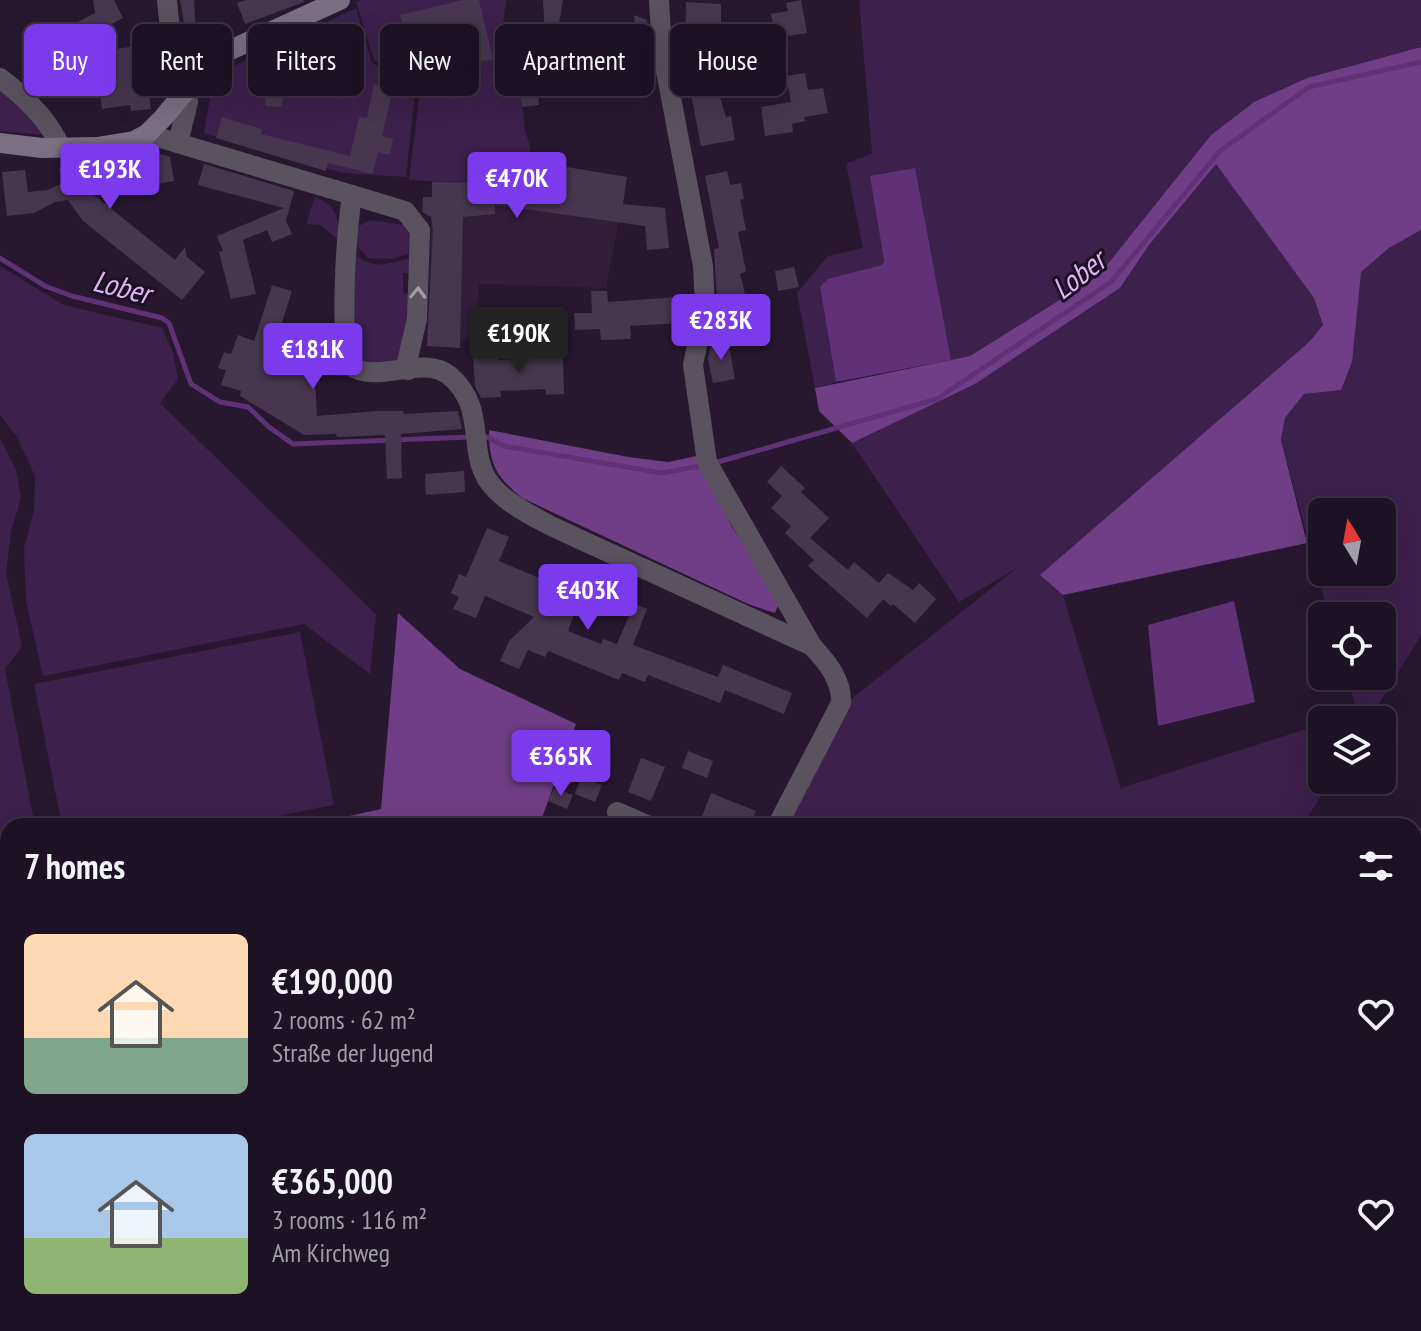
<!DOCTYPE html>
<meta charset="utf-8">
<style>
body{margin:0;font-family:"PT Sans Narrow",sans-serif;background:#251b2b;color:#f1f3f6;height:100vh;display:flex;flex-direction:column;font-size:30px;white-space:nowrap}
*{box-sizing:border-box;margin:0}
p{font-size:26px;color:#a09ea6}
.icon{flex:none;width:44px;height:44px;fill:none;stroke:currentColor;stroke-width:2;stroke-linecap:round;stroke-linejoin:round}
.map{position:relative;flex:1;overflow:hidden}
.drawer{position:absolute;left:0px;top:818px;width:1422px;height:514px;display:flex;flex-direction:column;background:#1d1223;border-radius:24px 24px 0 0;box-shadow:0 8px 32px #0002,0 0 0 2px #3b3241}
.drawer>*{flex:none}
.hud{position:absolute;left:24px;top:24px;width:800px;height:72px;display:flex;gap:16px}
.needle{width:52px;rotate:349deg}
.buttons{position:absolute;left:1308px;top:498px;display:grid;gap:16px}
.buttons a{display:grid;place-items:center;width:88px;height:88px;border-radius:12px;background:#1d1223;box-shadow:0 8px 32px #0002,0 0 0 2px #3b3241;font-size:40px}
.price{position:absolute;translate:-50% -68px;padding:0 18px;border-radius:8px;background:#7c3aed;color:#fff;font-size:26px;line-height:52px;filter:drop-shadow(0 2px 4px #0008)}
.price::after{content:'';position:absolute;left:50%;top:48px;width:24px;height:18px;margin-left:-12px;background:inherit;clip-path:polygon(0 0,100% 0,50% 100%)}
.price.current{background:#222;color:#fff}
ul{padding:0;list-style:none}
li{display:flex;align-items:center;gap:24px;height:200px;padding:0 24px}
li span{display:grid;place-items:center;flex:none;width:224px;height:160px;border-radius:12px;color:#555}
li>.icon{margin-inline-start:auto}
span .icon{width:96px;height:96px;fill:#fffc;stroke-width:1}
li b{font-size:34px}
h2{display:flex;justify-content:space-between;align-items:center;height:96px;padding:0 24px;font-size:34px}
.pill{padding:0 28px;border-radius:12px;background:#1d1223;box-shadow:0 8px 32px #0002,0 0 0 2px #3b3241;font-size:28px;line-height:72px}
.pill.current{background:#7c3aed;color:#fff}
.map>svg:first-child{display:block}
.built{fill:#311e3b}
.green{fill:#3d204c;fill-rule:evenodd}
.forest{fill:#6f3e86}
.water{fill:#613178}
.lines{fill:none;stroke-linecap:round;stroke-linejoin:round}
.stream{stroke:#613178;stroke-width:5}
.building{fill:#47364f}
.street{stroke:#5a525e;stroke-width:20}
.secondary{stroke:#7b6f82;stroke-width:20}
.rail-casing{stroke:#a297a9;stroke-width:8}
.rail{stroke:#1d0f25;stroke-width:5;stroke-dasharray:15;stroke-linecap:butt}
.oneway{stroke:#a49ba9}
.labels{text-anchor:middle;dominant-baseline:central;stroke-width:6;stroke-linejoin:round;paint-order:stroke}
.water-label{font-size:30px;font-style:italic;fill:#deb7f3;stroke:#1d0f25}
</style>
<div class="map">
<svg width="1421" height="1331" viewBox="0 0 1421 1331">
<rect width="100%" height="100%" fill="#27182f"/>
<g class="built">
<polygon points="476,152 627,177 606,288 479,284 474,340 427,339 432,182 463,183"/>
<polygon points="0,1065 8,1119 8,1302 0,1250"/>
</g>
<g class="green">
<polygon points="361,0 506,0 501,41 515,44 525,130 530,146 528,161 476,152 469,193 463,183 409,180 421,82 374,60 356,2"/>
<polygon points="859,0 1421,0 1421,47 1307,78 1254,102 1211,135 1098,276 970,356 951,360 914,168 882,265 820,287 836,382 815,388 797,293 828,256 863,248 846,164 872,153"/>
<polygon points="356,8 372,63 416,84 406,177 344,173 204,133 214,75"/>
<polygon points="0,86 24,108 44,135 0,131"/>
<polygon points="1216,163 1314,298 1323,325 1309,342 1041,575 1063,595 1121,788 1322,724 1322,780 1331,780 1302,826 786,826 845,704 1017,568 959,602 852,443 975,384 1120,288 1149,245"/>
<path d="M315,197C336,205 340,217 338,239L320,225L306,224Z"/>
<polygon points="370,220 405,225 410,231 411,253 392,259 368,258 354,243 357,227"/>
<path d="M1421,230V635L1369,720H1335L1357,712L1347,676H1382V616H1329L1281,440L1285,418L1304,394L1341,390L1361,272L1389,248ZM1322,512H1382V572H1322Z"/>
<path d="M352,250C367,271 389,265 411,257V273H403V293L411,294C410,315 410,345 396,362L361,365L354,352L360,351V327H353Z"/>
<polygon points="0,266 64,305 162,328 173,352 178,379 160,403 376,614 370,674 304,624 43,676 26,601 24,548 34,510 35,476 17,437 0,415"/>
<polygon points="0,438 16,470 21,498 11,531 6,573 22,646 5,669 35,826 8,826 8,920 0,921"/>
<polygon points="300,632 334,805 227,826 62,826 34,684"/>
<polygon points="581,1324 678,1324 647,1331 584,1331"/>
</g>
<g class="forest">
<polygon points="1421,47 1421,230 1389,248 1361,272 1352,362 1341,390 1304,394 1285,418 1281,440 1307,543 1063,595 1040,575 1309,342 1323,325 1314,298 1216,164 1149,245 1120,288 975,384 852,443 819,411 815,388 970,356 1098,276 1211,135 1254,102 1307,78"/>
<path d="M489,430L628,457L668,462L697,456L732,527L770,586L778,606L775,613L748,604L522,498C496,476 489,465 489,430Z"/>
<polygon points="398,613 460,669 576,724 539,826 304,826 381,809"/>
<polygon points="285,1324 581,1324 584,1331 287,1331"/>
</g>
<g class="water">
<polygon points="915,168 951,360 836,382 820,287 828,279 882,265 884,260 870,176"/>
<polygon points="1234,601 1255,702 1158,726 1148,625"/>
</g>
<g class="lines">
<g class="stream">
<polyline points="0,258 45,286 72,296 162,318 169,323 191,384 220,402 248,407 269,427 293,444 468,437"/>
<polyline points="487,437 504,446 662,473 700,466"/>
<polyline points="718,462 937,399 1111,282 1220,151 1309,87 1421,62"/>
</g>
</g>
<g class="building">
<polygon points="93,0 114,0 123,18 78,42 70,26 95,13"/>
<polygon points="180,0 194,0 197,46 188,47"/>
<polygon points="246,0 303,0 304,2 245,24 237,3"/>
<polygon points="463,0 479,0 493,59 415,77 400,15"/>
<polygon points="543,0 563,0 558,29 562,28 563,50 611,53 611,58 648,55 650,75 609,80 585,79 585,71 536,74 539,105 522,107 517,58 546,55"/>
<polygon points="801,0 807,33 776,38 771,14 788,11 786,3"/>
<polygon points="686,2 721,4 721,30 703,30 714,90 718,90 726,117 731,116 735,140 701,146 688,79 686,71 680,72 677,55 683,54 681,46 685,45"/>
<polygon points="634,15 647,20 649,50 638,51"/>
<polygon points="351,26 355,41 361,39 366,57 359,59 360,62 335,69 326,33"/>
<polygon points="137,46 139,58 144,59 151,109 131,111 130,105 102,109 96,66 62,70 60,57"/>
<polygon points="267,60 284,61 282,107 265,106"/>
<polygon points="805,73 808,90 823,88 828,113 804,117 805,121 792,124 793,132 765,136 761,107 791,102 786,76"/>
<polygon points="374,84 393,88 382,136 393,139 390,155 378,152 373,174 328,163 326,171 216,138 222,117 262,129 261,134 350,156 359,117 367,118"/>
<polygon points="476,152 627,177 623,204 665,208 669,248 647,250 645,226 495,205 495,214 463,217 460,348 427,346 433,230 431,217 422,212 423,197 432,197 432,182 471,183"/>
<polygon points="157,153 170,157 174,181 94,195 175,260 185,247 187,257 205,272 182,300 83,221 68,200 55,202 34,213 7,216 2,172 25,170 28,192 47,190 63,183 59,169"/>
<polygon points="204,164 294,191 286,221 292,234 272,242 267,230 243,240 256,294 231,299 219,252 223,251 217,236 284,208 198,185"/>
<polygon points="727,171 730,185 741,183 744,199 740,200 746,230 738,232 746,271 740,274 753,327 719,333 714,249 719,248 705,176"/>
<polygon points="794,267 799,287 778,291 775,271"/>
<polygon points="272,285 292,291 275,344 287,348 281,364 314,361 317,416 378,411 403,411 404,414 458,411 462,429 401,434 402,478 387,479 385,435 337,437 336,434 304,435 240,396 241,391 221,385 226,370 218,368 224,352 231,354 238,335 254,341"/>
<polygon points="591,291 607,291 608,302 679,297 680,323 630,326 631,339 601,340 600,329 575,330 574,313 592,313"/>
<polygon points="728,340 735,379 713,383 708,359 711,343"/>
<polygon points="563,353 564,394 546,395 545,389 500,391 501,397 481,398 475,386 473,357 498,356 498,360 540,358 540,354"/>
<polygon points="781,466 805,488 801,492 829,518 810,538 848,570 854,562 879,583 888,573 913,590 919,583 936,599 915,623 893,604 891,606 883,599 867,618 808,566 814,560 785,533 791,526 771,508 782,496 767,482"/>
<polygon points="464,471 465,492 426,495 425,474"/>
<polygon points="487,528 509,537 499,561 581,596 568,631 601,644 603,639 617,644 634,604 647,609 633,645 718,677 723,665 792,693 784,714 725,690 720,703 648,675 645,682 622,673 619,680 548,651 545,657 528,650 519,669 500,661 509,641 534,617 485,596 476,618 453,609 459,597 451,593 459,574 466,577"/>
<polygon points="688,751 713,761 707,778 682,768"/>
<polygon points="641,758 665,767 651,801 628,792"/>
<polygon points="581,777 602,785 595,802 575,794"/>
<polygon points="554,788 573,795 567,809 548,801"/>
<polygon points="711,793 756,811 750,826 729,819 726,826 718,826 701,819"/>
</g>
<g class="lines">
<g class="street">
<path d="M167,0C170,29 170,60 195,78"/>
<polyline points="659,0 662,50 703,266 705,307 693,365 707,462 812,646"/>
<path d="M0,78C22,95 50,121 60,147"/>
<path d="M147,134L352,195C346,237 340,324 349,365C378,386 422,353 450,376C486,407 468,447 487,479C501,501 529,514 551,526L812,646C827,662 842,680 841,703L777,826"/>
<polyline points="178,143 188,102 181,96"/>
<polyline points="352,195 405,211 420,230 417,319 407,362 408,370"/>
<polyline points="617,812 649,826"/>
<polyline points="963,1324 965,1331"/>
<polyline points="1220,1324 1221,1331"/>
<polyline points="175,1331 176,1324"/>
<polyline points="707,1331 751,1324"/>
</g>
<g class="secondary">
<polyline points="0,143 42,148 97,147 134,141 147,134 163,118 213,58 340,0"/>
<polyline points="1414,1263 1421,1263"/>
<polyline points="758,1331 758,1324"/>
</g>
<g class="rail-casing">
<g id="rail">
<polyline points="0,1129 8,1179"/>
<polyline points="0,1198 8,1247"/>
<polyline points="31,1324 32,1331"/>
</g>
</g>
<use href="#rail" class="rail"/>
</g>
<defs><path id="oneway-chevron" d="M-2-3.5L2.5 0L-2 3.5" fill="none" stroke-width="1.6" stroke-linecap="round" stroke-linejoin="round" transform="scale(2)"/></defs>
<use class="oneway" href="#oneway-chevron" transform="translate(418 293) rotate(-88)"/>
<g class="labels">
<g class="water-label">
<text transform="translate(1078 274) rotate(-38)">Lober</text>
<text transform="translate(122 286) rotate(14)">Lober</text>
</g>
</g>
</svg>
<div class="buttons">
<a><svg class="needle" viewBox="-14 -14 28 28"><path d="M0-13l5 13h-10z" fill="#e53935"/><path d="M0 13l5-13h-10z" fill="#a09ea6"/></svg></a>
<a><svg class="icon" aria-label="locate" viewBox="0 0 24 24"><circle cx="12" cy="12" r="6"/><path d="M12 2v4M12 18v4M2 12h4M18 12h4"/></svg></a>
<a><svg class="icon" aria-label="layers" viewBox="0 0 24 24"><path d="M12 4l9 5-9 5-9-5zM3 14l9 5 9-5"/></svg></a>
</div>
<b class="price" style="left:110px;top:211px">€193K</b>
<b class="price" style="left:517px;top:220px">€470K</b>
<b class="price" style="left:721px;top:362px">€283K</b>
<b class="price current" style="left:519px;top:375px">€190K</b>
<b class="price" style="left:313px;top:391px">€181K</b>
<b class="price" style="left:588px;top:632px">€403K</b>
<b class="price" style="left:561px;top:798px">€365K</b>
<div class="hud">
<a class="pill current">Buy</a>
<a class="pill">Rent</a>
<a class="pill">Filters</a>
<a class="pill">New</a>
<a class="pill">Apartment</a>
<a class="pill">House</a>
</div>
<section class="drawer">
<h2>7 homes<svg class="icon" aria-label="filters" viewBox="0 0 24 24"><path d="M4 7h16M4 17h16"/><circle cx="9" cy="7" r="2"/><circle cx="15" cy="17" r="2"/></svg></h2>
<ul>
<li><span style="background:linear-gradient(#ffd9b3 65%,#7fa58c 0)"><svg class="icon" aria-label="home" viewBox="0 0 24 24"><path d="M3 11l9-7 9 7M6 9v11h12V9"/></svg></span><div><b>€190,000</b><p>2 rooms · 62 m²</p><p>Straße der Jugend</p></div><svg class="icon" aria-label="heart" viewBox="0 0 24 24"><path d="M12 20l-8-8c-3-5 5-10 8-4 3-6 11-1 8 4z"/></svg></li>
<li><span style="background:linear-gradient(#a9c7e8 65%,#8fb573 0)"><svg class="icon" aria-label="home" viewBox="0 0 24 24"><path d="M3 11l9-7 9 7M6 9v11h12V9"/></svg></span><div><b>€365,000</b><p>3 rooms · 116 m²</p><p>Am Kirchweg</p></div><svg class="icon" aria-label="heart" viewBox="0 0 24 24"><path d="M12 20l-8-8c-3-5 5-10 8-4 3-6 11-1 8 4z"/></svg></li>
</ul>
</section>
</div>
